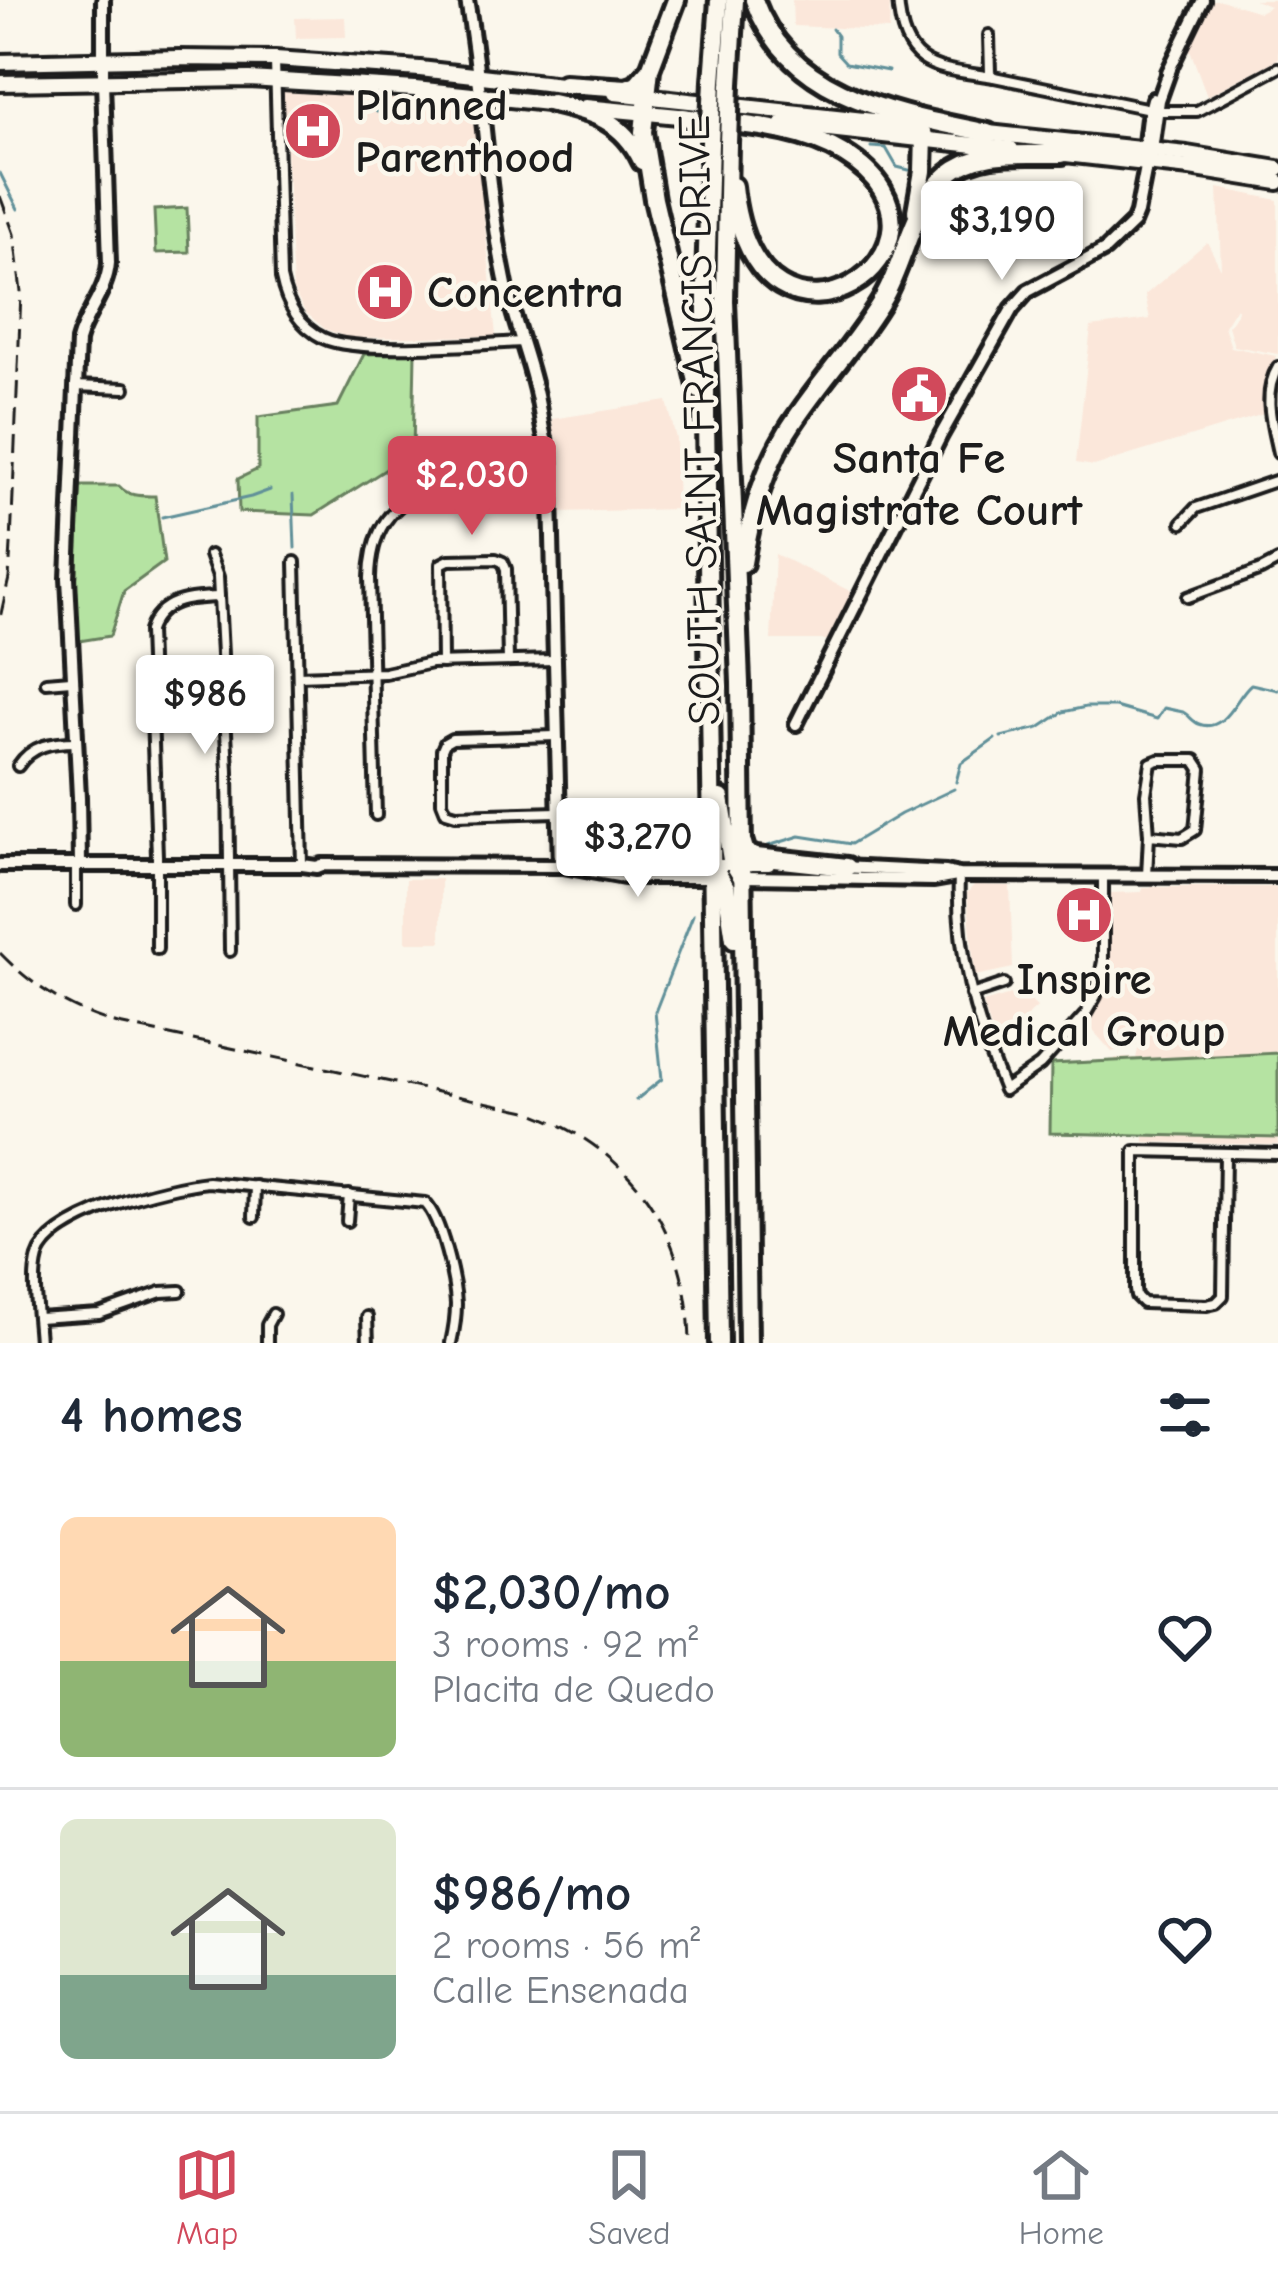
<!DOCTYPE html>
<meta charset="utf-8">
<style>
body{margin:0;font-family:"Comic Neue",sans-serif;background:#f6f6f7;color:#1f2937;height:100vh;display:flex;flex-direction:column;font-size:45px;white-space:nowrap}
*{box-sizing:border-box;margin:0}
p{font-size:39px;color:#747a83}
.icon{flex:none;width:66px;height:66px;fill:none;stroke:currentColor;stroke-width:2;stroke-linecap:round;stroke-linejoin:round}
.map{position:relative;height:1343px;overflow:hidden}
.side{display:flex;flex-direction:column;background:#fff;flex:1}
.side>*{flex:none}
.price{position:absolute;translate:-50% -102px;padding:0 27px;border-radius:12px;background:#fff;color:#222;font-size:39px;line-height:78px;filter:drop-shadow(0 3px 6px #0008)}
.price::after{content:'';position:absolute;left:50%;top:72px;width:36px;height:27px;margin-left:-18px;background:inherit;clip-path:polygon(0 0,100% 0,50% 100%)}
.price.current{background:#d1495b;color:#fff}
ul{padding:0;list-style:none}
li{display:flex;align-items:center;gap:36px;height:300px;padding:0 60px}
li+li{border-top:3px solid #e0e1e3}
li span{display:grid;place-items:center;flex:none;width:336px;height:240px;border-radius:18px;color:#555}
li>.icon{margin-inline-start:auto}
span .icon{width:144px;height:144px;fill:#fffc;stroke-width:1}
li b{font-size:51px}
h2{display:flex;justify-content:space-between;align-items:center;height:144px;padding:0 60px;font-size:51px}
.dock{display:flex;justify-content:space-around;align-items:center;height:168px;border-top:3px solid #e0e1e3;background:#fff;font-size:33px;color:#747a83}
.dock a{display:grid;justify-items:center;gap:6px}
.dock .current{color:#d1495b}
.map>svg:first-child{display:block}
.built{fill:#fbe7da}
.green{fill:#b5e3a2;stroke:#68805f;stroke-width:3}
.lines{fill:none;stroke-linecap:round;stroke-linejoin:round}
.stream{stroke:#619099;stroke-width:3}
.street-casing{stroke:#1c1c1c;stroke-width:16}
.secondary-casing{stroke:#1c1c1c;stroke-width:20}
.primary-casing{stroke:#1c1c1c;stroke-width:22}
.highway-casing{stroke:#1c1c1c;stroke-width:26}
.street{stroke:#fbf7ec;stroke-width:8}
.secondary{stroke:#fbf7ec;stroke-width:10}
.primary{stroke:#fbf7ec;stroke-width:14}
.highway{stroke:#fbf7ec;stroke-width:16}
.rail{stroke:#1c1c1c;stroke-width:3;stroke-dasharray:18 9;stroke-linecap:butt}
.highway-bridge-casing{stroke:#1c1c1c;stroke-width:26;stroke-linecap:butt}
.highway-bridge{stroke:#fbf7ec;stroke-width:16}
.labels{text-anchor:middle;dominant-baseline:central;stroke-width:9;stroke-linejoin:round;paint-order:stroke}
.poi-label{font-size:45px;font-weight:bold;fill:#1c1c1c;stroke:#fbf7ec;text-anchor:start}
.street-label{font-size:45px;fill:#1c1c1c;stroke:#fbf7ec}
</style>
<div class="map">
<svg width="1278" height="1343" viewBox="0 0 1278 1343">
<rect width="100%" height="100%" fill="#fbf7ec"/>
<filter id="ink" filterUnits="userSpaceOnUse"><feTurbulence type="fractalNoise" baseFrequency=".00833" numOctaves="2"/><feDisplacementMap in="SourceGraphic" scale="24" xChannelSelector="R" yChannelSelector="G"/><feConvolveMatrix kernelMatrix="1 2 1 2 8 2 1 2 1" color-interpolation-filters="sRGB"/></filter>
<g filter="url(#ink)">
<g class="built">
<polygon points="792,0 890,0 889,30 793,26"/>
<polygon points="1212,0 1221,0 1259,12 1270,6 1254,0 1278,0 1278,59 1207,96 1189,47"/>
<polygon points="345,17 346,37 296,38 295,18"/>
<polygon points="283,89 473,106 496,336 349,338 325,329 305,312 293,290"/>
<polygon points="1218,188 1278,200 1278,354 1234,346 1228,326 1238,311 1236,307 1224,326 1231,347 1276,356 1265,383 1264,414 1094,466 1076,463 1091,327 1150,319 1145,295 1207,242 1221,269"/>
<polygon points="667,401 676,439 678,509 559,512 552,419"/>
<polygon points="775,554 854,593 829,640 771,640"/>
<rect x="406" y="879" width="35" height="63"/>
<polygon points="974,885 1010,886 1013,968 975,976 967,893"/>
<polygon points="1143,887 1278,887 1278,1145 1144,1142 1144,1130 1114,1064 1115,1058 1136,1058 1139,1045 1112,1052 1088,1025 1100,1003 1108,978 1109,893 1142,892"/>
<polygon points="1021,992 1037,1007 996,1045 983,1003"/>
</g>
<g class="green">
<polygon points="187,208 189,252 156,253 154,210"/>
<polygon points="415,353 413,452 314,515 239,512 238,479 258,469 258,417 338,406 364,354"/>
<path d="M80,486H119C129,497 141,496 155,496L164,562L124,591L110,636L79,641L76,600Z"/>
<polygon points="1278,1053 1278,1138 1050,1133 1051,1064"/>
</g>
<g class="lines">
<g class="stream">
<polyline points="832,29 837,36 837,53 846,63 888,71"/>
<polyline points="370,103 377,112"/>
<polyline points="871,147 886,148 897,167 909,170"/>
<polyline points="0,173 18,209"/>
<polyline points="293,495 295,548"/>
<polyline points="162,517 251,497 270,490"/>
<path d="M1001,737L1039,728L1063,712L1086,707H1115L1157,719L1164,708C1168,709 1179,711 1183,712C1189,715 1193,722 1199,724C1225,734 1236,696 1251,684L1278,690"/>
<polyline points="956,782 961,763 995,739"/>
<polyline points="768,846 800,836 851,844 901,814 954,789"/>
<polyline points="636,1100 662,1079 655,1012 693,915"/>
</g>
<g class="street-casing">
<g id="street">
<path d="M898,0C903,70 935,68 994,77"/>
<polyline points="989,35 990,73 994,77 1150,109"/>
<path d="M275,61L281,278C286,303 299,326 323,338C358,355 477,344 522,342"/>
<polyline points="1157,111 1197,111 1278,68"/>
<path d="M1278,367C1262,393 1272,424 1278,453"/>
<polyline points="75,386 125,388"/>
<polyline points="1182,523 1196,508 1278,480"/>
<polyline points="210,555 218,577 228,771 230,951"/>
<polyline points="295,562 302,865"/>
<polyline points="1188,597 1261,570 1278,561"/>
<polyline points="442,663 441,564 449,560 496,559 503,562 506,569 508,661"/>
<polyline points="298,676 385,673 431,663 554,660"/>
<polyline points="46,682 71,680"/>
<polyline points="556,736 452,739 445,743 442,750 442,802 446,812 456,815 558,812"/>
<path d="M18,766C32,745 52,742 76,742"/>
<path d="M376,815L370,578C372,470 472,483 549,481"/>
<polyline points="76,866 76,905"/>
<path d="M959,875C956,951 975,1020 1004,1090L1040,1065L1085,1015L1096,996L1103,961V876"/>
<polyline points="1147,876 1149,835 1146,794 1151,763 1159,760 1195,760 1201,769 1195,830 1182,838 1149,835"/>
<path d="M157,949V856L149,631C160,599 189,598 219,597"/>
<polyline points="971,995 1004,984"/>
<polyline points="1225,1153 1223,1296 1216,1303 1207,1305 1143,1303 1136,1296 1135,1290 1135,1151 1278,1154"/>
<polyline points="254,1217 255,1186"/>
<polyline points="347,1221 349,1195"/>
<polyline points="367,1317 368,1343"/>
<polyline points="38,1318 99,1314 161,1292 180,1291"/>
<path d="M39,1343C38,1317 31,1282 38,1257C51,1215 168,1186 208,1182L425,1203C441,1218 455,1281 456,1304C456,1318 454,1330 451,1343"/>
<polyline points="267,1343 267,1325 273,1314"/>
</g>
</g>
<g class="secondary-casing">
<g id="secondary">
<path d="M467,0C484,94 486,191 506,285C513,318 526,350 534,383C541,407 541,433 550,455L560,866"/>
<polyline points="1168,72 1203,0"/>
<polyline points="1144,151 1148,118 1153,99"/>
<polyline points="796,724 941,435 1012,309 1028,291 1105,250 1133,223 1137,213 1147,162 1152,150 1159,100 1170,69"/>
<path d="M80,864L79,797L68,578L78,341C85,314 107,292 109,263L103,81V0"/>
<polyline points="0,865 302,865 317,867 322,865 560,866 569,862 601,862"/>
<polyline points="680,865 769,865"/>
<polyline points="563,866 624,877 717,877"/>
<polyline points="842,867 946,872 959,875 1278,876"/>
<polyline points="742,877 934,880 957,876"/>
</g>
</g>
<g class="primary-casing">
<g id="primary">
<polyline points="0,62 179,58 275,59 420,69 570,86"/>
<polyline points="0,83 249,79 415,89 557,104"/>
<polyline points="615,93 910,125"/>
<polyline points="585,107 689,117"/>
<polyline points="783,124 1011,149"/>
<polyline points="979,132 1187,154 1278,169"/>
<polyline points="1057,153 1190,168 1278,182"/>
</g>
</g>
<g class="highway-casing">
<g id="highway">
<polyline points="676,0 650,69 643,132 654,199 699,390"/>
<path d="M754,0C790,99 898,114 988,133"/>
<polyline points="713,81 719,0"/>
<polyline points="564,84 627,88 637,84 649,70"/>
<polyline points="730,84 735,0"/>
<path d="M552,103C592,112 623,120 642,161"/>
<path d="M682,117C735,125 797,125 844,154C990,243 756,403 733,186"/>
<polyline points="904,125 919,129 924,135 923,171 916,211"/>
<polyline points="710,142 706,285 706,418 719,1343"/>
<polyline points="728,143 725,301 740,683 748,1343"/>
<path d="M743,563C750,518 763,471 787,432C816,385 856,345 884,297C906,259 912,204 947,175C980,148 1022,155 1062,154"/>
<polyline points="721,798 731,860 741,876"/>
<polyline points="743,843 746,853 756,857 847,867"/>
<path d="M600,862C622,861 685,866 701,851C707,844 706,840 708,832"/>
<polyline points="714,867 726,887 734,939"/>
</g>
</g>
<use href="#street" class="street"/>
<use href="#secondary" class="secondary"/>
<use href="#primary" class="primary"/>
<use href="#highway" class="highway"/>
<g class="rail">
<polyline points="0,196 14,234 21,292 11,545 9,578 0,618"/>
<path d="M0,953C35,989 71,1010 118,1024L527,1111C633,1149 688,1232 690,1343"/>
</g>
<g class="highway-bridge-casing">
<g id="highway-bridge">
<polyline points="710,142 713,81"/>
<polyline points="728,143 730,84"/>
</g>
</g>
<use href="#highway-bridge" class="highway-bridge"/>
</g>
</g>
<defs>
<g id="hospital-disc" transform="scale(3)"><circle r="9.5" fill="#d1495b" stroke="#fbf7ec"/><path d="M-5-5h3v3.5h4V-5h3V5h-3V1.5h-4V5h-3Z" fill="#fff"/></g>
<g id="civic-disc" transform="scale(3)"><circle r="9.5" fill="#d1495b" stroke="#fbf7ec"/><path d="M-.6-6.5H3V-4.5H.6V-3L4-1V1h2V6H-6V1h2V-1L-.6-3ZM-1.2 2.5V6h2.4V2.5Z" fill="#fff"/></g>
</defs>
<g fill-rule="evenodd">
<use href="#hospital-disc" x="313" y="131"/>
<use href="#hospital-disc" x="385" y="292"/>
<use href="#civic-disc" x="919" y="394"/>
<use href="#hospital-disc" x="1084" y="915"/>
</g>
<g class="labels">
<g class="poi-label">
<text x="355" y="105">Planned<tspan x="355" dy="52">Parenthood</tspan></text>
<text x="427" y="292">Concentra</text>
<text x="919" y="458" text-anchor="middle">Santa Fe<tspan x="919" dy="52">Magistrate Court</tspan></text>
<text x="1084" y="979" text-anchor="middle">Inspire<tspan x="1084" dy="52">Medical Group</tspan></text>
</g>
<g class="street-label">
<text transform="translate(699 420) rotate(-91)">SOUTH SAINT FRANCIS DRIVE</text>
</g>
</g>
</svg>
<b class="price" style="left:1002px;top:283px">$3,190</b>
<b class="price current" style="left:472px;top:538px">$2,030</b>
<b class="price" style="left:205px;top:757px">$986</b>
<b class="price" style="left:638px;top:900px">$3,270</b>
</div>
<section class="side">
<h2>4 homes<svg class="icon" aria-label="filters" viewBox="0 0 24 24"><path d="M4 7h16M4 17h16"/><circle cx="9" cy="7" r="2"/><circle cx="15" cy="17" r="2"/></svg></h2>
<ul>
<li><span style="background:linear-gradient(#ffd9b3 60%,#8fb573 0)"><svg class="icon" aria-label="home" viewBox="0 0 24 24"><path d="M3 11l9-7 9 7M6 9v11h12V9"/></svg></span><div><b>$2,030/mo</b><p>3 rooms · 92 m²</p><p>Placita de Quedo</p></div><svg class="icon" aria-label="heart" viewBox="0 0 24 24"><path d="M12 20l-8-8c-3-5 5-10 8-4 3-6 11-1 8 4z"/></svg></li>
<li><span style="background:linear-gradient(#dfe7d0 65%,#7fa58c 0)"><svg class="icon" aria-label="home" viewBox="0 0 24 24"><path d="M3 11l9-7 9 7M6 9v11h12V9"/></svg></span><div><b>$986/mo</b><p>2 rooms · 56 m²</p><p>Calle Ensenada</p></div><svg class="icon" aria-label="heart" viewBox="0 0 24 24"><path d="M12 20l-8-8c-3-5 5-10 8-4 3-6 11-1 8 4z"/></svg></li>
</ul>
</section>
<nav class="dock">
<a class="current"><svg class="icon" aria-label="map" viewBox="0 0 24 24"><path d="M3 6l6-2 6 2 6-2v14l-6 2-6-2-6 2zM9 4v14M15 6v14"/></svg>Map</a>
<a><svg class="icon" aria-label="saved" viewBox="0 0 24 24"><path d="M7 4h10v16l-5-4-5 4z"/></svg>Saved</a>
<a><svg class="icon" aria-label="home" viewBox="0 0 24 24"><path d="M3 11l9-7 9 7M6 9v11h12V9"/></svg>Home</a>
</nav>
